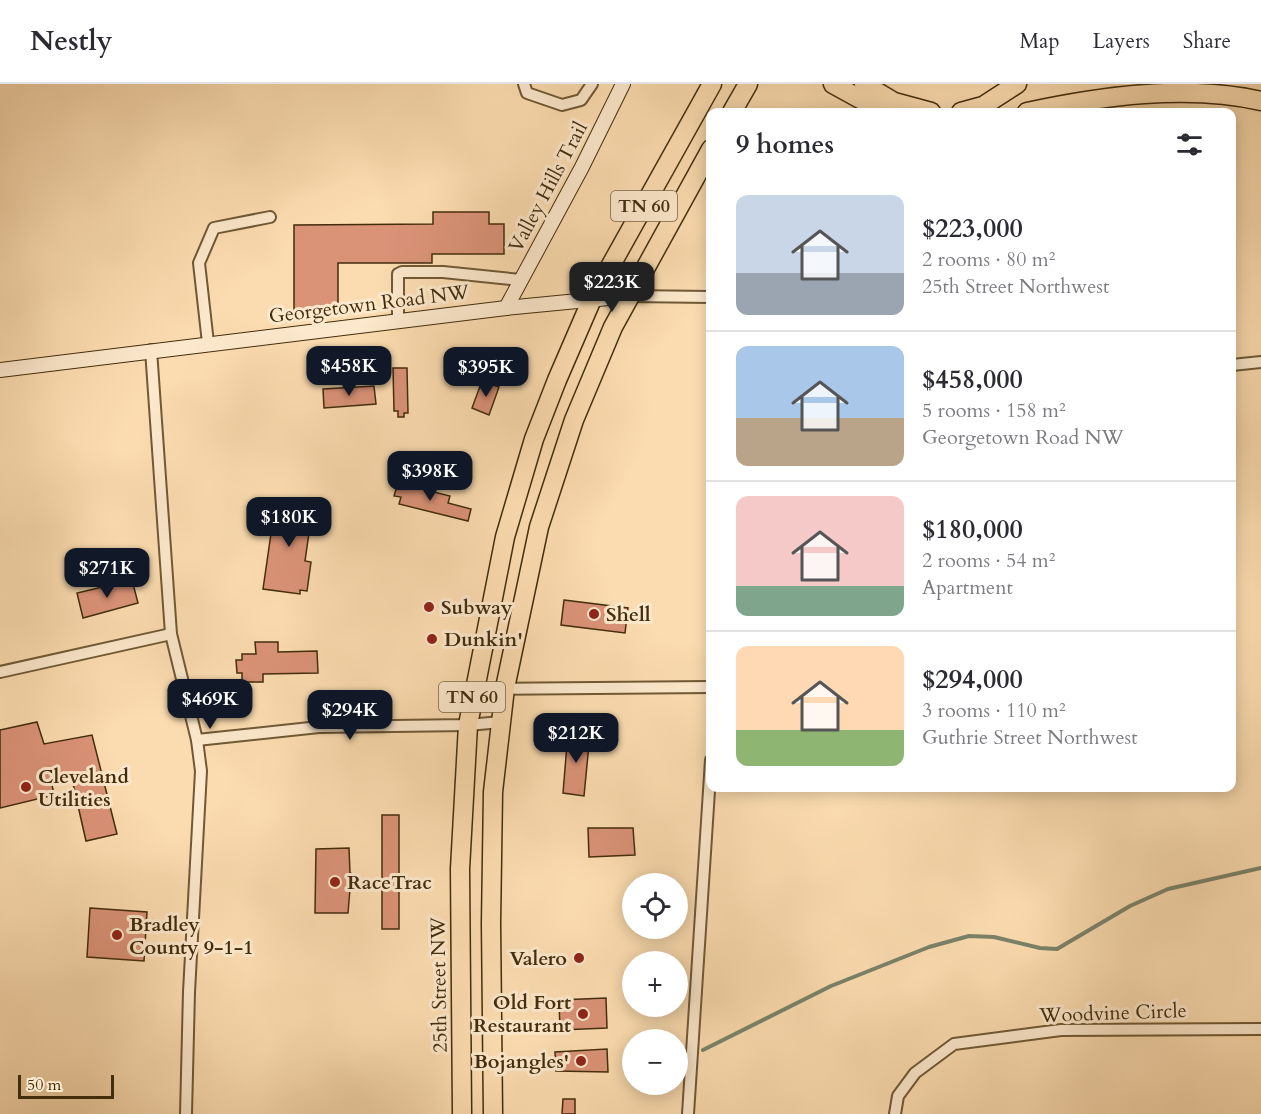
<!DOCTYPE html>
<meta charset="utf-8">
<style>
body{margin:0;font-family:Cardo,serif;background:#f7f7f7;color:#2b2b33;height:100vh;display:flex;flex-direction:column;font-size:22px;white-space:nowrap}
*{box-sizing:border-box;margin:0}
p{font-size:20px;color:#7c7c81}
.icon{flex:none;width:33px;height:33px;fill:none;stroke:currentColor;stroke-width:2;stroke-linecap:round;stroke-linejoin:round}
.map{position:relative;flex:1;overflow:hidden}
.details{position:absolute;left:706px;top:24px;width:530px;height:684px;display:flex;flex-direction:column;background:#fff;border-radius:12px;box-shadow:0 3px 15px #0003}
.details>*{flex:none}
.buttons{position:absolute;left:622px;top:789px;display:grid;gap:12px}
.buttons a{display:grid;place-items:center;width:66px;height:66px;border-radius:50%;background:#fff;box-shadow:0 3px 15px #0003;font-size:30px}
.scale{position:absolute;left:18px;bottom:15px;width:96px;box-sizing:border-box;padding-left:6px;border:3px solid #422d0c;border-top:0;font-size:16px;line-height:21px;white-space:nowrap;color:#422d0c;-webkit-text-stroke:4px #fce8cc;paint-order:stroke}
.price{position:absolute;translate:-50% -51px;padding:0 14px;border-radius:12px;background:#111827;color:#fff;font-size:20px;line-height:39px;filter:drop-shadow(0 2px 3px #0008)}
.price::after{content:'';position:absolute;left:50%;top:36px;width:18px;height:14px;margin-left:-9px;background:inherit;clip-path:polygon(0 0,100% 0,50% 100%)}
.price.selected{background:#222;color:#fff}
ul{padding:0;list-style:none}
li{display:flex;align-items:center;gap:18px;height:150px;padding:0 30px}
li+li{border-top:2px solid #e1e1e2}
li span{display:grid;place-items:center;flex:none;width:168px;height:120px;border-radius:12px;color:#555}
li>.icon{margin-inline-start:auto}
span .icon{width:72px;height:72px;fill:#fffc;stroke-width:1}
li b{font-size:26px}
h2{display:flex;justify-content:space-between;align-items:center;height:72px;padding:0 30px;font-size:26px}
header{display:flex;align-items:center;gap:36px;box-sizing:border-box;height:84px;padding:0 30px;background:#fff;border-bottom:2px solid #e1e1e2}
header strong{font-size:28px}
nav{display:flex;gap:33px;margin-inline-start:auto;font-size:21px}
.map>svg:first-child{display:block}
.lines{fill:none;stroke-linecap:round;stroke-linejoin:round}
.stream{stroke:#7a8369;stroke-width:4}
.building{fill:#db9378;stroke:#422d0c;stroke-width:1.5}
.street-casing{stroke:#705935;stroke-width:14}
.secondary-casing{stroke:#422d0c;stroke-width:16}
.highway-casing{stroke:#422d0c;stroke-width:21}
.street{stroke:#fce8cc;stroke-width:10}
.secondary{stroke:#fce8cc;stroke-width:14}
.highway{stroke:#fbdcb0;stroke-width:18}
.poi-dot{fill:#8f2418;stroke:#fce8cc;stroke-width:2}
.labels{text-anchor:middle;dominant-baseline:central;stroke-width:6;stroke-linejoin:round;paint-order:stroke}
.shield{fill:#fce8cc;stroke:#7a6546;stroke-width:1.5}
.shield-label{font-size:18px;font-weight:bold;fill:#422d0c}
.street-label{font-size:20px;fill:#422d0c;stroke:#fce8cc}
.poi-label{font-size:20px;font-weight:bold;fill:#422d0c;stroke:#fce8cc;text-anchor:start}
</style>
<header>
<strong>Nestly</strong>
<nav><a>Map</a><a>Layers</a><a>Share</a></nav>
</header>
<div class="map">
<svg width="1261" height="1030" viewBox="0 0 1261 1030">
<rect width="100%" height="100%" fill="#fbdcb0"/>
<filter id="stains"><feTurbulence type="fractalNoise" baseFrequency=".00333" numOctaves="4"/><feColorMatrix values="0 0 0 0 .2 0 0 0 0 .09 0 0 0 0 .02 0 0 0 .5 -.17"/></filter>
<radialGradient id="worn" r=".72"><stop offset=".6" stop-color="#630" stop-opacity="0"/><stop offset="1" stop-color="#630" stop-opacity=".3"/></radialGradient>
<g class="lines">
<polyline class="stream" points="703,966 831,902 929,863 969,852 994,853 1040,864 1057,865 1130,822 1168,805 1261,784"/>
</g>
<g class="building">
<polygon points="433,128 489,128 489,140 504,140 504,170 432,170 432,179 338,179 338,226 294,226 294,141 433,140"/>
<polygon points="393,284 407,284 408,329 404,329 404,333 398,333 398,327 394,327"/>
<polygon points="482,297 499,303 489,331 472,324"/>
<polygon points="374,302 376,320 324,324 323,305"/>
<polygon points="398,399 450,412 448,419 471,425 468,437 399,420 401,413 394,412"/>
<polygon points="276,415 313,421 305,477 311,478 307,507 300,506 300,510 263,505"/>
<polygon points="132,496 138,519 83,534 77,509"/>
<polygon points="564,516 628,524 625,549 561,541"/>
<polygon points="255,558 278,558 278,568 317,567 318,589 263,590 263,598 242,598 242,589 237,589 236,576 242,576 242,570 256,570"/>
<polygon points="37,638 44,660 92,651 117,750 86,757 71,691 51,695 54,711 0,724 0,646"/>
<polygon points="568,648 590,650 584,712 563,709"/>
<rect x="382" y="731" width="17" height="114"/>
<polygon points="588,744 633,744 635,771 589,773"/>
<polygon points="349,764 350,789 353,790 353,805 350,805 348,829 315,829 316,765"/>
<polygon points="90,824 147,828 144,877 87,873"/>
<polygon points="606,914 607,944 560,946 559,916"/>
<polygon points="607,965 608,988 556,987 555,968"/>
<polygon points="563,1015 575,1015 575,1030 562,1030"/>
</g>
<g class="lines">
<g class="street-casing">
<g id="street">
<polyline points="524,0 527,9 562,21 581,16 592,0"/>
<polyline points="629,212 711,213"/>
<polyline points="398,237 398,190 402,188 443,188 521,196"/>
<polyline points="208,259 199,179 214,144 270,133"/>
<polyline points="151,266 171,550 197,656 201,687 189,908 186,1030"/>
<polyline points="1232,281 1261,278"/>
<polyline points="0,588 171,550"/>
<polyline points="473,605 711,603"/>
<polyline points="197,656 319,643 468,641 501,638"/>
<polyline points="688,1030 711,676"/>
<polyline points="895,1030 898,1012 915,989 954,960 1061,946 1261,945"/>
</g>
</g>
<g class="secondary-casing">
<g id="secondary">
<polyline points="506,224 582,83 623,0"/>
<polyline points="0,286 506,224 629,212"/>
</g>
</g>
<g class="highway-casing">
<g id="highway">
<polyline points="833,0 884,28"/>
<polyline points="864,0 894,18 931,28"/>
<polyline points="732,28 748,0"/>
<polyline points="961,28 983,22 1017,0"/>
<path d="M1027,28C1101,12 1187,0 1261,17"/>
<polyline points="462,1030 460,785 468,641 505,453 534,355 557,296 592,215 712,0"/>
<polyline points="493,1030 491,839 493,708 505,604 539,443 574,336 613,243 711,65"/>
</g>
</g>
<use href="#street" class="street"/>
<use href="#secondary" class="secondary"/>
<use href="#highway" class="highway"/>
</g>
<g class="poi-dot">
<circle cx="429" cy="523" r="6"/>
<circle cx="594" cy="530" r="6"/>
<circle cx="432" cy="555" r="6"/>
<circle cx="26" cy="703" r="6"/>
<circle cx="335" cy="798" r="6"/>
<circle cx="117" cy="851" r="6"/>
<circle cx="579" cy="874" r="6"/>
<circle cx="583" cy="930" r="6"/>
<circle cx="581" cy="977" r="6"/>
</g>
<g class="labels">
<g class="shield">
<rect x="611" y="107" width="66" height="30" rx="4.5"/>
<rect x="439" y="598" width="66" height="30" rx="4.5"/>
</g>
<g class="shield-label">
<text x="644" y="122">TN 60</text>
<text x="472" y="613">TN 60</text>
</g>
<g class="street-label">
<text transform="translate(548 103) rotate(-62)">Valley Hills Trail</text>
<text transform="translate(369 220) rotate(-7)">Georgetown Road NW</text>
<text transform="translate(439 901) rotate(-91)">25th Street NW</text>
<text transform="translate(1113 929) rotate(-2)">Woodvine Circle</text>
</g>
<g class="poi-label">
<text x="441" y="523">Subway</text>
<text x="606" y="530">Shell</text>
<text x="444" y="555">Dunkin'</text>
<text x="38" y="692">Cleveland<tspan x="38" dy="23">Utilities</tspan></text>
<text x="347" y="798">RaceTrac</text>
<text x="129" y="840">Bradley<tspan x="129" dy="23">County 9-1-1</tspan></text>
<text x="567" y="874" text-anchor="end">Valero</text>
<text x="571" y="918" text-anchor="end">Old Fort<tspan x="571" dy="23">Restaurant</tspan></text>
<text x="569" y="977" text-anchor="end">Bojangles'</text>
</g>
</g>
<rect width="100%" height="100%" filter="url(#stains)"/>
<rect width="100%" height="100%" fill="url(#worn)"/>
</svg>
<div class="buttons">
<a><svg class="icon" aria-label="locate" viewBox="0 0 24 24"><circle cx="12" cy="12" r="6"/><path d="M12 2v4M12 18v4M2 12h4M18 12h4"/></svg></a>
<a>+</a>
<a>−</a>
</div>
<div class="scale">50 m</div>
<b class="price selected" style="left:612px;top:229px">$223K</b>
<b class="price" style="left:349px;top:313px">$458K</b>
<b class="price" style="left:486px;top:314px">$395K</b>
<b class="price" style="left:430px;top:418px">$398K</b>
<b class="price" style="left:289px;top:464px">$180K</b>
<b class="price" style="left:107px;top:515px">$271K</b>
<b class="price" style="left:210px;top:646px">$469K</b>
<b class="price" style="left:350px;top:657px">$294K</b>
<b class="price" style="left:576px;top:680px">$212K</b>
<section class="details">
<h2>9 homes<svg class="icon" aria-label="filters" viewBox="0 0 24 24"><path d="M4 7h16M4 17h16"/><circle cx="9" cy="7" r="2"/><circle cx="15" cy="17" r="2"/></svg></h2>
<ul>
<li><span style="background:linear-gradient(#c9d6e8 65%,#9aa5b1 0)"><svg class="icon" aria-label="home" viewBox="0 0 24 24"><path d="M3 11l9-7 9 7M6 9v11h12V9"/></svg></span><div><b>$223,000</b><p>2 rooms · 80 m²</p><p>25th Street Northwest</p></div></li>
<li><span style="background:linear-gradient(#a9c7e8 60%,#b9a48a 0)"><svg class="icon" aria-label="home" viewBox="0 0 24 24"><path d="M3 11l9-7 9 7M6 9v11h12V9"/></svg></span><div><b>$458,000</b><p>5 rooms · 158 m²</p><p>Georgetown Road NW</p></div></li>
<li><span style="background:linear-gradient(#f6c9c9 75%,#7fa58c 0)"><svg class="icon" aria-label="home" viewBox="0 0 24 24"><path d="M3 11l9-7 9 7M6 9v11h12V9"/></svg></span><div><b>$180,000</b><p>2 rooms · 54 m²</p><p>Apartment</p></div></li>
<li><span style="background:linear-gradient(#ffd9b3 70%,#8fb573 0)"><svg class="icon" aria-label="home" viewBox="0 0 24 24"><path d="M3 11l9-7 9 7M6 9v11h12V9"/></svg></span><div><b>$294,000</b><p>3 rooms · 110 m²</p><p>Guthrie Street Northwest</p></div></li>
</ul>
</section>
</div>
